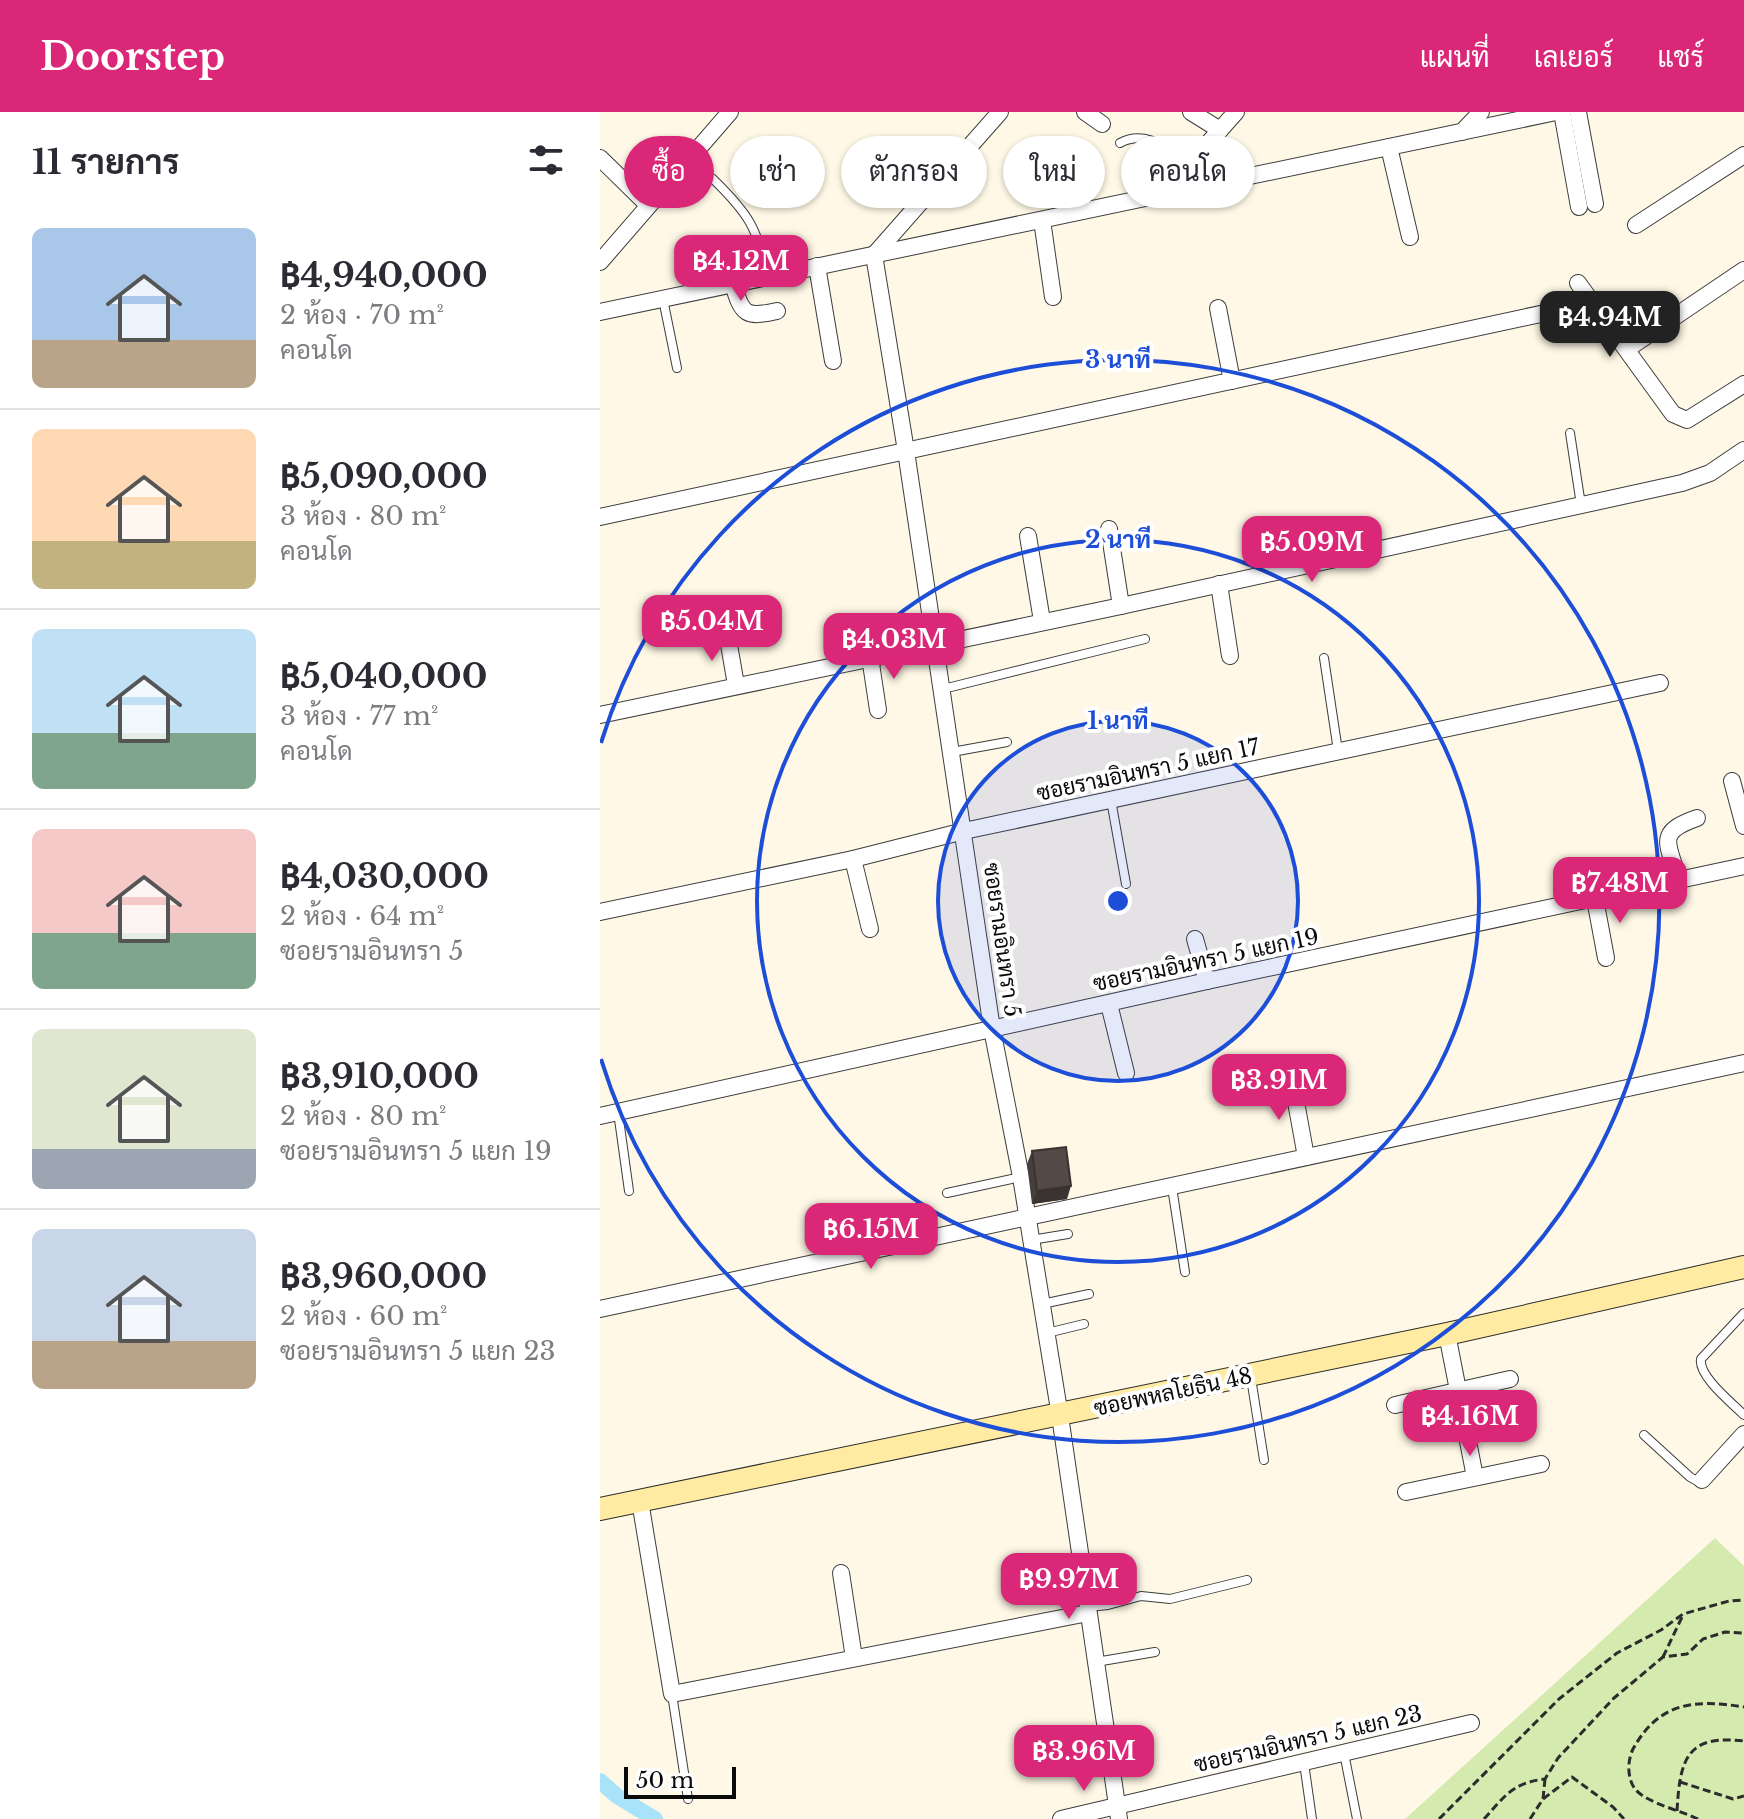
<!DOCTYPE html>
<html lang="th">
<meta charset="utf-8">
<style>
body{margin:0;font-family:"Libre Baskerville",Sarabun,serif;background:#f2f2f3;color:#2b2b33;height:100vh;display:flex;flex-direction:column;font-size:30px;white-space:nowrap}
*{box-sizing:border-box;margin:0}
p{font-size:26px;color:#7c7c81}
.icon{flex:none;width:44px;height:44px;fill:none;stroke:currentColor;stroke-width:2;stroke-linecap:round;stroke-linejoin:round}
.map{position:relative;flex:1;overflow:hidden}
.sheet{display:flex;flex-direction:column;background:#fff;width:600px}
.sheet>*{flex:none}
.top-card{position:absolute;left:24px;top:24px;width:760px;height:72px;display:flex;gap:16px}
.scale{position:absolute;left:24px;bottom:20px;width:112px;box-sizing:border-box;padding-left:8px;border:4px solid #0a0a0a;border-top:0;font-size:22px;line-height:28px;white-space:nowrap;color:#0a0a0a;-webkit-text-stroke:6px #fff;paint-order:stroke}
.price{position:absolute;translate:-50% -68px;padding:0 18px;border-radius:16px;background:#db2777;color:#fff;font-size:26px;line-height:52px;filter:drop-shadow(0 2px 4px #0008)}
.price::after{content:'';position:absolute;left:50%;top:48px;width:24px;height:18px;margin-left:-12px;background:inherit;clip-path:polygon(0 0,100% 0,50% 100%)}
.price.selected{background:#222;color:#fff}
ul{padding:0;list-style:none}
li{display:flex;align-items:center;gap:24px;height:200px;padding:0 32px}
li+li{border-top:2px solid #e1e1e2}
li span{display:grid;place-items:center;flex:none;width:224px;height:160px;border-radius:12px;color:#555}
li>.icon{margin-inline-start:auto}
span .icon{width:96px;height:96px;fill:#fffc;stroke-width:1}
li b{font-size:34px}
h2{display:flex;justify-content:space-between;align-items:center;height:96px;padding:0 32px;font-size:34px}
.tag{padding:0 28px;border-radius:36px;background:#fff;box-shadow:0 2px 6px #0004;font-size:28px;line-height:72px}
.tag.selected{background:#db2777;color:#fff}
header{display:flex;align-items:center;gap:48px;box-sizing:border-box;height:112px;padding:0 40px;background:#db2777;color:#fff}
header strong{font-size:38px}
nav{display:flex;gap:44px;margin-inline-start:auto;font-size:28px}
main{display:flex;flex:1;min-height:0}
.map>svg:first-child{display:block}
.green{fill:#d4eaaf}
.lines{fill:none;stroke-linecap:round;stroke-linejoin:round}
.canal{stroke:#a8e3f9;stroke-width:16}
.lane-casing{stroke:#3d3d3d;stroke-width:10}
.street-casing{stroke:#3d3d3d;stroke-width:18}
.secondary-casing{stroke:#2c2c2c;stroke-width:24}
.path{stroke:#2c2c2c;stroke-width:3;stroke-dasharray:8 4;stroke-linecap:butt}
.lane{stroke:#fff;stroke-width:8}
.street{stroke:#fff;stroke-width:16}
.secondary{stroke:#ffeba1;stroke-width:22}
.wall{fill:#473f3c}
.shaded-wall{fill:#3a3331}
.building{fill:#534946;stroke:#3a3331;stroke-width:2}
.ring{fill:none;stroke:#1d4ed8;stroke-width:4}
.labels{text-anchor:middle;dominant-baseline:central;stroke-width:8;stroke-linejoin:round;paint-order:stroke}
.street-label{font-size:22px;fill:#0a0a0a;stroke:#fff}
.centre{fill:#1d4ed8;stroke:#fff;stroke-width:4}
.ring-label{font-size:24px;text-anchor:middle;font-weight:bold;fill:#1d4ed8;stroke:#fff;stroke-width:8;stroke-linejoin:round;paint-order:stroke}
</style>
<header>
<strong>Doorstep</strong>
<nav><a>แผนที่</a><a>เลเยอร์</a><a>แชร์</a></nav>
</header>
<main>
<section class="sheet">
<h2>11 รายการ<svg class="icon" aria-label="filters" viewBox="0 0 24 24"><path d="M4 7h16M4 17h16"/><circle cx="9" cy="7" r="2"/><circle cx="15" cy="17" r="2"/></svg></h2>
<ul>
<li><span style="background:linear-gradient(#a9c7e8 70%,#b9a48a 0)"><svg class="icon" aria-label="home" viewBox="0 0 24 24"><path d="M3 11l9-7 9 7M6 9v11h12V9"/></svg></span><div><b>฿4,940,000</b><p>2 ห้อง · 70 m²</p><p>คอนโด</p></div></li>
<li><span style="background:linear-gradient(#ffd9b3 70%,#c2b280 0)"><svg class="icon" aria-label="home" viewBox="0 0 24 24"><path d="M3 11l9-7 9 7M6 9v11h12V9"/></svg></span><div><b>฿5,090,000</b><p>3 ห้อง · 80 m²</p><p>คอนโด</p></div></li>
<li><span style="background:linear-gradient(#bfe0f5 65%,#7fa58c 0)"><svg class="icon" aria-label="home" viewBox="0 0 24 24"><path d="M3 11l9-7 9 7M6 9v11h12V9"/></svg></span><div><b>฿5,040,000</b><p>3 ห้อง · 77 m²</p><p>คอนโด</p></div></li>
<li><span style="background:linear-gradient(#f6c9c9 65%,#7fa58c 0)"><svg class="icon" aria-label="home" viewBox="0 0 24 24"><path d="M3 11l9-7 9 7M6 9v11h12V9"/></svg></span><div><b>฿4,030,000</b><p>2 ห้อง · 64 m²</p><p>ซอยรามอินทรา 5</p></div></li>
<li><span style="background:linear-gradient(#dfe7d0 75%,#9aa5b1 0)"><svg class="icon" aria-label="home" viewBox="0 0 24 24"><path d="M3 11l9-7 9 7M6 9v11h12V9"/></svg></span><div><b>฿3,910,000</b><p>2 ห้อง · 80 m²</p><p>ซอยรามอินทรา 5 แยก 19</p></div></li>
<li><span style="background:linear-gradient(#c9d6e8 70%,#b9a48a 0)"><svg class="icon" aria-label="home" viewBox="0 0 24 24"><path d="M3 11l9-7 9 7M6 9v11h12V9"/></svg></span><div><b>฿3,960,000</b><p>2 ห้อง · 60 m²</p><p>ซอยรามอินทรา 5 แยก 23</p></div></li>
</ul>
</section>
<div class="map">
<svg width="1144" height="1707" viewBox="0 0 1144 1707">
<rect width="100%" height="100%" fill="#fff8e6"/>
<polygon class="green" points="1115,1426 1144,1454 1144,1707 805,1707"/>
<g class="lines">
<polyline class="canal" points="0,1669 17,1684 55,1707"/>
<g class="lane-casing">
<g id="lane">
<path d="M520,31C546,17 567,37 590,51"/>
<path d="M113,67C149,102 157,116 168,164"/>
<polyline points="63,187 77,256"/>
<polyline points="970,321 981,393"/>
<polyline points="724,546 738,639"/>
<polyline points="343,577 545,527"/>
<polyline points="352,640 407,630"/>
<polyline points="511,688 526,772"/>
<polyline points="18,1000 29,1079"/>
<polyline points="572,1075 585,1160"/>
<polyline points="347,1081 421,1065"/>
<polyline points="431,1128 468,1122"/>
<polyline points="442,1192 489,1182"/>
<path d="M1144,1201L1101,1247C1098,1264 1132,1291 1144,1303"/>
<polyline points="447,1221 484,1212"/>
<polyline points="651,1266 664,1348"/>
<polyline points="1044,1323 1090,1365 1097,1369 1102,1368"/>
<polyline points="487,1495 508,1493 541,1484 570,1487 647,1468"/>
<polyline points="496,1550 555,1540"/>
<polyline points="72,1582 88,1687"/>
<polyline points="744,1641 757,1707"/>
<polyline points="704,1651 712,1707"/>
</g>
</g>
<g class="street-casing">
<g id="street">
<polyline points="400,0 274,143 306,339 392,917 421,1065 460,1304 519,1707"/>
<polyline points="485,0 502,12"/>
<polyline points="591,0 620,18"/>
<polyline points="962,0 979,95"/>
<polyline points="978,0 995,92"/>
<polyline points="862,20 881,0"/>
<polyline points="789,35 810,125"/>
<polyline points="0,46 48,93"/>
<polyline points="564,81 636,0"/>
<polyline points="442,108 453,185"/>
<polyline points="1036,113 1144,43"/>
<polyline points="0,150 130,0"/>
<polyline points="217,154 233,249"/>
<polyline points="978,171 1073,302 1087,308 1144,272"/>
<path d="M133,172C142,203 146,206 177,199"/>
<polyline points="618,196 632,269"/>
<polyline points="0,200 956,0"/>
<polyline points="1027,237 1144,158"/>
<polyline points="0,405 973,195"/>
<polyline points="509,417 521,494"/>
<polyline points="428,424 442,509"/>
<polyline points="619,472 630,544"/>
<polyline points="127,521 136,573"/>
<polyline points="270,545 278,598"/>
<polyline points="0,603 521,494 1082,371 1110,361 1144,338"/>
<polyline points="1132,669 1144,714"/>
<polyline points="253,747 270,817"/>
<path d="M1079,769C1069,732 1054,721 1097,706"/>
<polyline points="995,787 1006,846"/>
<polyline points="0,800 253,747 364,719 1060,571"/>
<polyline points="595,827 607,869"/>
<polyline points="509,892 526,961"/>
<polyline points="692,968 706,1045"/>
<polyline points="0,1004 607,869 1144,754"/>
<polyline points="0,1197 1144,951"/>
<polyline points="847,1222 875,1365"/>
<polyline points="795,1293 910,1267"/>
<polyline points="1102,1368 1144,1322"/>
<polyline points="806,1380 941,1352"/>
<polyline points="40,1389 72,1582 488,1501"/>
<polyline points="241,1461 254,1546"/>
<polyline points="461,1707 871,1611"/>
</g>
</g>
<g class="secondary-casing">
<polyline id="secondary" points="0,1397 847,1222 1144,1155"/>
</g>
<g class="path">
<polyline points="1063,1545 1082,1505"/>
<polyline points="1080,1670 1133,1687 1144,1684"/>
<polyline points="943,1687 972,1665 1013,1695 1024,1707"/>
<path d="M1077,1699C1080,1648 1086,1622 1144,1629"/>
<polyline points="839,1707 959,1587 1017,1541 1061,1518 1083,1502 1129,1489 1144,1488"/>
<path d="M884,1707C905,1684 912,1671 945,1667L958,1646L1014,1586L1063,1545L1087,1542L1103,1527L1125,1520L1144,1521"/>
<polyline points="930,1707 943,1687 945,1667"/>
<path d="M1098,1707C1082,1699 1047,1691 1036,1678C1027,1668 1027,1649 1033,1637C1059,1590 1094,1587 1144,1595"/>
</g>
<use href="#lane" class="lane"/>
<use href="#street" class="street"/>
<use href="#secondary" class="secondary"/>
</g>
<polygon class="wall" points="432,1039 467,1087 432,1092 427,1052"/>
<polygon class="shaded-wall" points="471,1074 467,1087 432,1092 437,1079"/>
<polygon class="building" points="466,1035 471,1074 437,1079 432,1039"/>
<circle cx="518" cy="789" r="180" fill="#1d4ed8" fill-opacity=".12"/>
<g class="ring">
<circle cx="518" cy="789" r="180"/>
<circle cx="518" cy="789" r="361"/>
<path d="M1 631A541 541 0 1 1 1 947"/>
</g>
<g class="labels">
<g class="street-label">
<text transform="translate(548 658) rotate(-12)">ซอยรามอินทรา 5 แยก 17</text>
<text transform="translate(402 828) rotate(82)">ซอยรามอินทรา 5</text>
<text transform="translate(606 848) rotate(-12)">ซอยรามอินทรา 5 แยก 19</text>
<text transform="translate(573 1280) rotate(-12)">ซอยพหลโยธิน 48</text>
<text transform="translate(708 1627) rotate(-13)">ซอยรามอินทรา 5 แยก 23</text>
</g>
</g>
<circle cx="518" cy="789" r="12" class="centre"/>
<g class="ring-label">
<text x="518" y="256">3 นาที</text>
<text x="518" y="436">2 นาที</text>
<text x="518" y="617">1 นาที</text>
</g>
</svg>
<div class="scale">50 m</div>
<b class="price" style="left:141px;top:191px">฿4.12M</b>
<b class="price selected" style="left:1010px;top:247px">฿4.94M</b>
<b class="price" style="left:712px;top:472px">฿5.09M</b>
<b class="price" style="left:112px;top:551px">฿5.04M</b>
<b class="price" style="left:294px;top:569px">฿4.03M</b>
<b class="price" style="left:1020px;top:813px">฿7.48M</b>
<b class="price" style="left:679px;top:1010px">฿3.91M</b>
<b class="price" style="left:271px;top:1159px">฿6.15M</b>
<b class="price" style="left:870px;top:1346px">฿4.16M</b>
<b class="price" style="left:469px;top:1509px">฿9.97M</b>
<b class="price" style="left:484px;top:1681px">฿3.96M</b>
<div class="top-card">
<a class="tag selected">ซื้อ</a>
<a class="tag">เช่า</a>
<a class="tag">ตัวกรอง</a>
<a class="tag">ใหม่</a>
<a class="tag">คอนโด</a>
</div>
</div>
</main>
